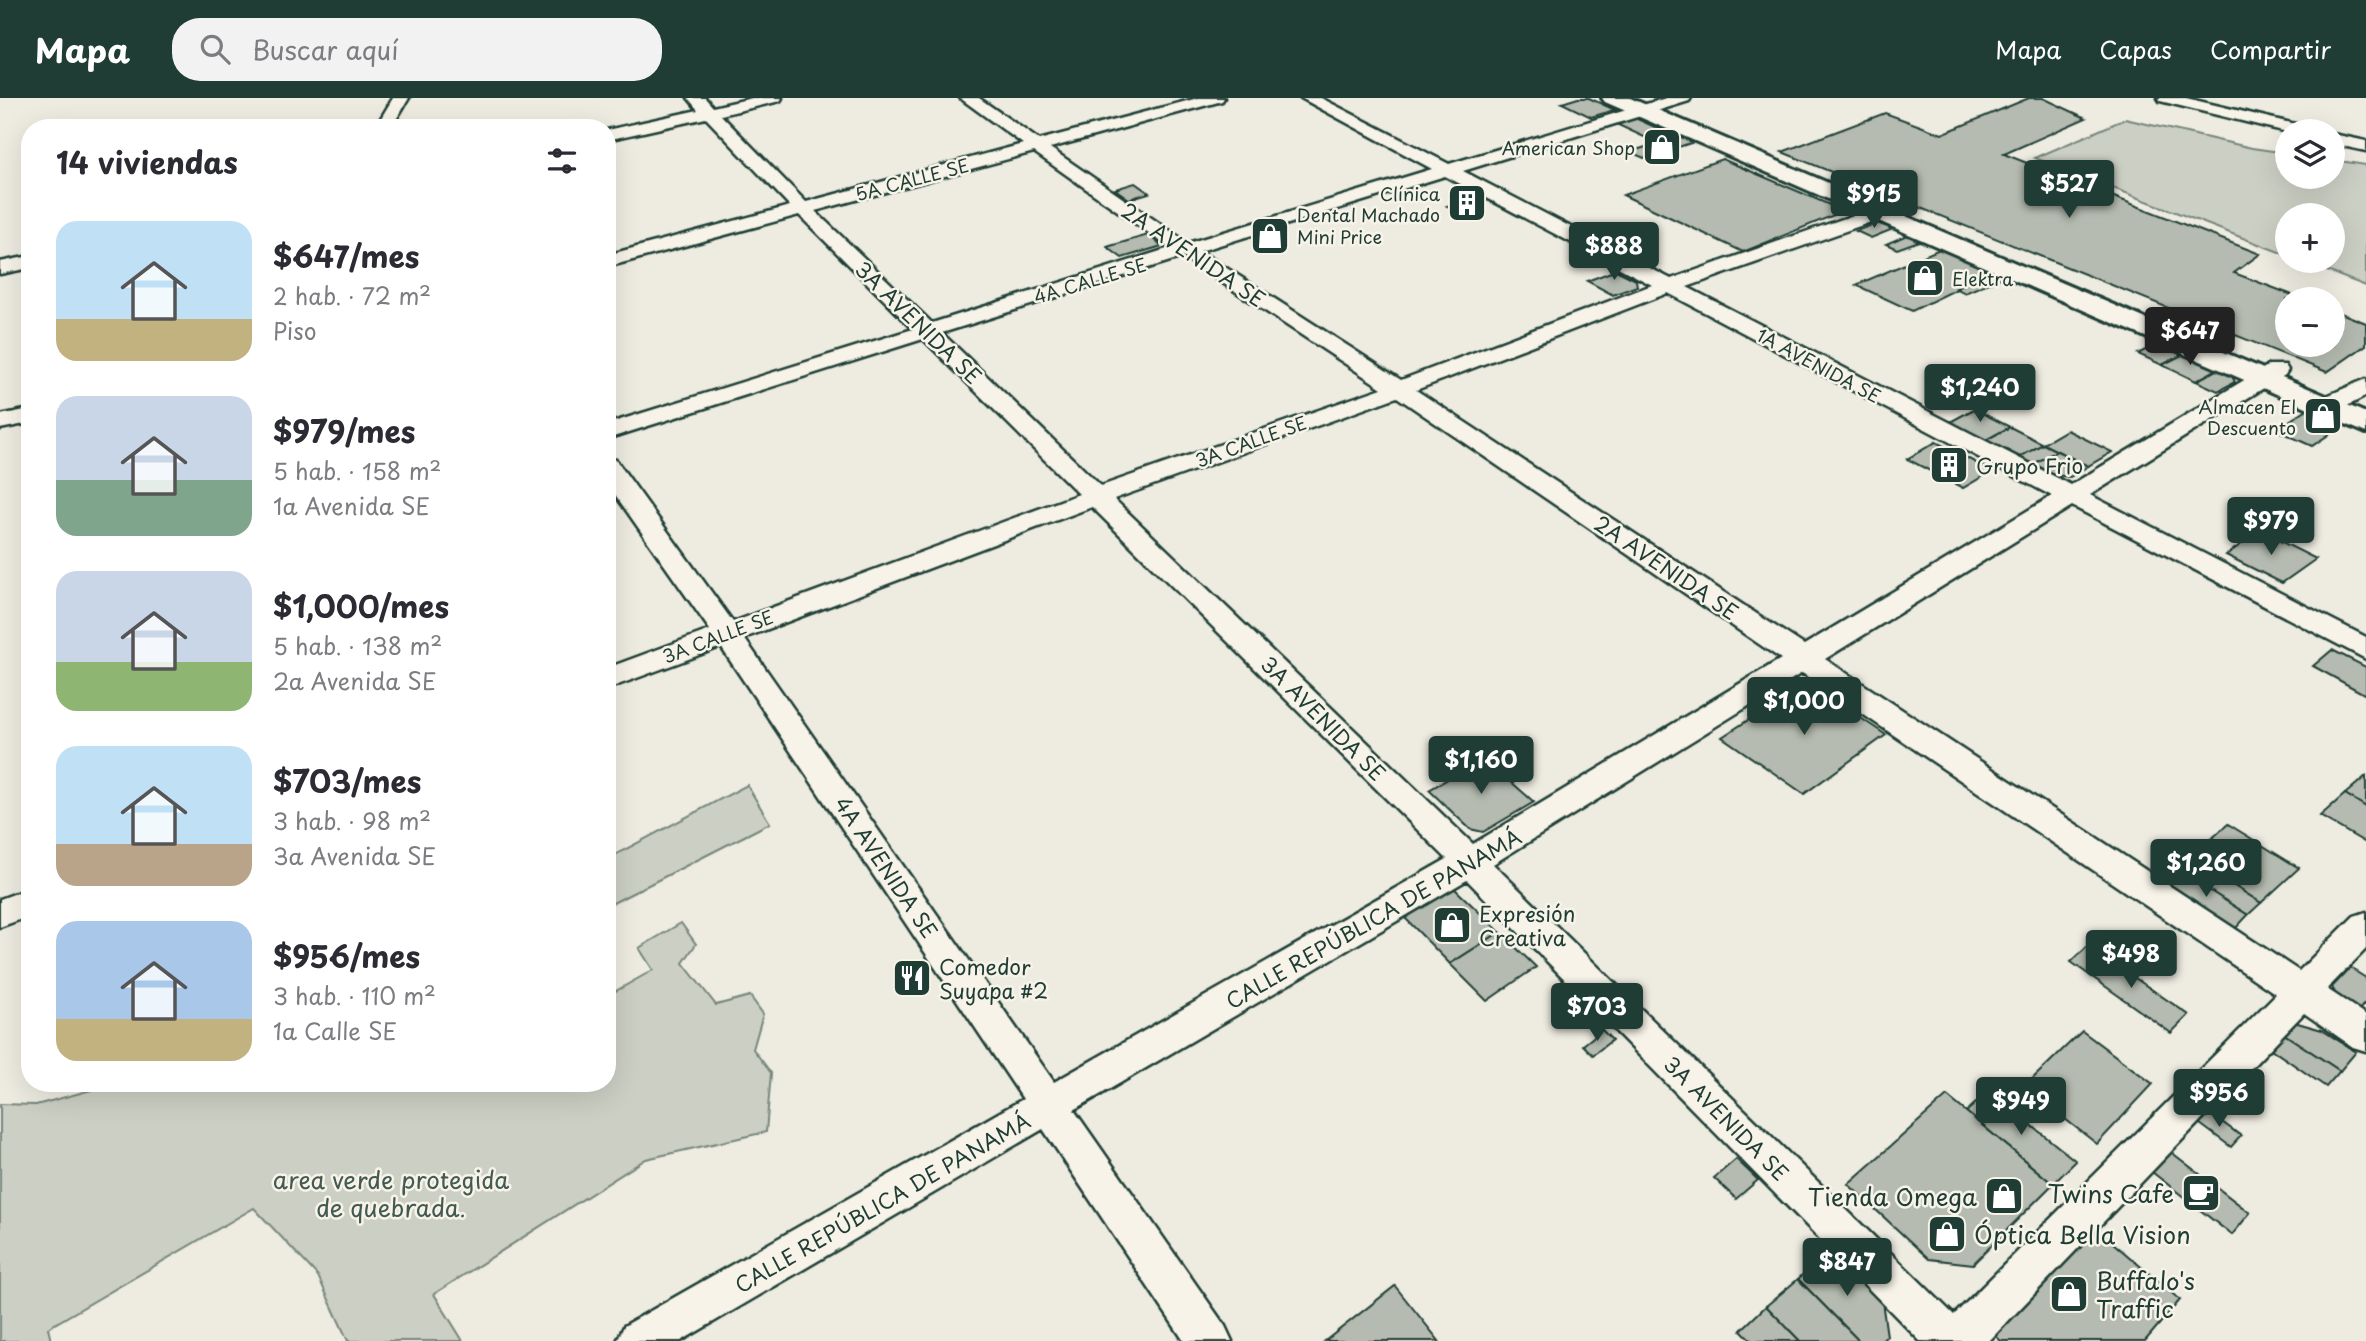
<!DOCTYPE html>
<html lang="es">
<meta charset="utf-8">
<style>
body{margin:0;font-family:"Playpen Sans",sans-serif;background:#f2f2f3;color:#2b2b33;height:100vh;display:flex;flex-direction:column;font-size:26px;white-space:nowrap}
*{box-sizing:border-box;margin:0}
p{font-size:23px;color:#7c7c81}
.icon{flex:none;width:38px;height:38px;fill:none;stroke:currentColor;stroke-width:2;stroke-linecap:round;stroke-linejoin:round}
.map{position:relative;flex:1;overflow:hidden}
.side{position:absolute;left:21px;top:21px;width:595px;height:973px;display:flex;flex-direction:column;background:#fff;border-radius:28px;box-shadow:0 7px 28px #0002}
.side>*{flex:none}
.tools{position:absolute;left:2275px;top:21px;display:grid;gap:14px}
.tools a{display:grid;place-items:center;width:70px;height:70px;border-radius:50%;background:#fff;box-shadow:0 7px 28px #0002;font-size:35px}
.price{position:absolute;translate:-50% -60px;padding:0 16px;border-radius:7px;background:#1f3d34;color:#fff;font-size:23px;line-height:46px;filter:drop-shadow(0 2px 4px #0008)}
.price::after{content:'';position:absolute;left:50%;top:42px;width:21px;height:16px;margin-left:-10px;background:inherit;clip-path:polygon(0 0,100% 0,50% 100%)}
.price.on{background:#222;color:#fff}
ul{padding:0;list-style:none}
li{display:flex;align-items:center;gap:21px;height:175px;padding:0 35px}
li span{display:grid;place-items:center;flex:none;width:196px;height:140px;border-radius:21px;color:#555}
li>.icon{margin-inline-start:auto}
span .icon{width:84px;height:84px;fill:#fffc;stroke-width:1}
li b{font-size:30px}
h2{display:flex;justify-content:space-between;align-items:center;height:84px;padding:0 35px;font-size:30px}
header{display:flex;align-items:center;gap:42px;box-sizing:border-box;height:98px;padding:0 35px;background:#1f3d34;color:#fff}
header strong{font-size:33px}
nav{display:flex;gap:38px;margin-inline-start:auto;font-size:24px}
.search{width:490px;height:63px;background:#f2f2f3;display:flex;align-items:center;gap:18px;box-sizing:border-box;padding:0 24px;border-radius:28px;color:#7c7c81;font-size:26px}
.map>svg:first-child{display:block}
.green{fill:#cccfc4;stroke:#76867c;stroke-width:2}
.building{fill:#b5bbb0;stroke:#1f3d34;stroke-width:2}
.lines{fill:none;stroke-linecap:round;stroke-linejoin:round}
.minor-casing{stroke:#1f3d34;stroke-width:5}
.secondary-casing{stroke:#1f3d34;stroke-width:6}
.minor{fill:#f7f3e8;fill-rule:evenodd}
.secondary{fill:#f7f3e8;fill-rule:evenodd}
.labels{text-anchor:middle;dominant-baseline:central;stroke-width:5;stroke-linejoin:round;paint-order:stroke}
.far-poi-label{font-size:18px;fill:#1f3d34;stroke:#f7f3e8;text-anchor:end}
.far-street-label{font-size:18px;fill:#1f3d34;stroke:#f7f3e8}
.street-label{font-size:21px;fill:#1f3d34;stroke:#f7f3e8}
.poi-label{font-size:21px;fill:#1f3d34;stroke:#f7f3e8;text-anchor:start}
.near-park-label{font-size:24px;fill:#425a51;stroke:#f7f3e8}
.near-poi-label{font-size:24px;fill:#1f3d34;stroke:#f7f3e8;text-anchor:end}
</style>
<header>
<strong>Mapa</strong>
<div class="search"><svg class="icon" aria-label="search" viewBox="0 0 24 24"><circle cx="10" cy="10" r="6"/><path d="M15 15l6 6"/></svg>Buscar aquí</div>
<nav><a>Mapa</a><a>Capas</a><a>Compartir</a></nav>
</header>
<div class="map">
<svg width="2366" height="1243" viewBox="0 0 2366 1243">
<rect width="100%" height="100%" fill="#eeece1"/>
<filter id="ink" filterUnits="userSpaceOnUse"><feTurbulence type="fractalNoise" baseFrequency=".0143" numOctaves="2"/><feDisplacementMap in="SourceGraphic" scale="14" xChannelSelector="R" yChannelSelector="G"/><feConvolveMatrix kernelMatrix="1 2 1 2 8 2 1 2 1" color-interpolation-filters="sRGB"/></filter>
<g filter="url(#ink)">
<g class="green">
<polygon points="2125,21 2252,50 2287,55 2287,79 2333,79 2333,62 2366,67 2366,188 2301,163 2333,163 2333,117 2287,117 2287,157 2035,60"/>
<polygon points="747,687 770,725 607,808 607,761"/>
<polygon points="681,825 696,846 683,865 716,907 750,898 763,916 753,951 771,975 766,1034 646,1061 434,1196 463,1243 348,1243 318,1178 254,1110 48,1230 51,1243 0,1243 0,1006 36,1007 117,985 607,985 607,898 653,872 639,850"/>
</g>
<g class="building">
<polygon points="1578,0 1589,0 1615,12 1591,19 1562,5"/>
<polygon points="2029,0 2043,0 2086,20 2004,56 2260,156 2234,175 2303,201 2287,201 2287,247 2333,247 2333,212 2366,225 2366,247 2327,274 1782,54 1885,15 1942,36"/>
<polygon points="1635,20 1664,33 1644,39 1616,26"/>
<polygon points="1680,38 1694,44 1644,60 1630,54"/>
<polygon points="1722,61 1844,113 1743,154 1623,97"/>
<polygon points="1135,85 1149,95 1129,101 1115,91"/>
<polygon points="1477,98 1486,103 1457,113 1447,108"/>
<polygon points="1877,125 1893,131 1871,140 1856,133"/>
<polygon points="1148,137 1162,148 1122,160 1107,149"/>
<polygon points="1907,137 1919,143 1897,151 1886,146"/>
<polygon points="1942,150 1994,173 1912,213 1856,187"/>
<polygon points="1616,172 1636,182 1637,188 1613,197 1587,183"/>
<polygon points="1994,173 2005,178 1965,195 1956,190"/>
<polygon points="2158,245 2184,256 2162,267 2138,256"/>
<polygon points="2184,256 2218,271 2196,283 2162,267"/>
<polygon points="2218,271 2232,278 2235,284 2218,293 2196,283"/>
<polygon points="2310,309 2346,325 2312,348 2276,332"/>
<polygon points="1974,311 2010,329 1986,342 1950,324"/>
<polygon points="2010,329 2043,346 2020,359 1986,342"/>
<polygon points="2067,332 2112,354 2088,368 2043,346"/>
<polygon points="1936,344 1992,373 1963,390 1907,361"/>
<polygon points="2043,346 2057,353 2034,366 2020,359"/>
<polygon points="2057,353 2088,368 2070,379 2055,377 2034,366"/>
<polygon points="2260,433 2316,461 2282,485 2226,457"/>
<polygon points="2332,552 2366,569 2366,597 2313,568"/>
<polygon points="1807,584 1886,637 1804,696 1722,639"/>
<polygon points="1484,660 1534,704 1483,734 1470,731 1429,692"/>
<polygon points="2366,678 2366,709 2345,696"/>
<polygon points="2345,696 2366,709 2366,745 2320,718"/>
<polygon points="2228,726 2299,770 2261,805 2190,760"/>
<polygon points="2190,760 2261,805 2248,817 2177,772"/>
<polygon points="2177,772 2248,817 2236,830 2164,784"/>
<polygon points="1454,790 1500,834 1450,866 1405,820"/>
<polygon points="1500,834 1536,869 1487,903 1450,866"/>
<polygon points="2088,848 2189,917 2171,935 2071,864"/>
<polygon points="2350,870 2366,880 2366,904 2358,913 2337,899 2332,889"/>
<polygon points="2294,924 2322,932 2356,954 2340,973 2284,936"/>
<polygon points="1602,932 1612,942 1593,957 1583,947"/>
<polygon points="2082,933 2153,986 2097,1046 2024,989"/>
<polygon points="2284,936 2340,973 2326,989 2271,951"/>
<polygon points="1989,993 2076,1063 2053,1086 1966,1014"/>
<polygon points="1947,998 2053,1086 1973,1166 1929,1161 1848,1086"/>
<polygon points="2207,1013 2241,1038 2231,1049 2196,1023"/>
<polygon points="2171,1054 2250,1115 2232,1137 2152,1074"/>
<polygon points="1736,1061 1758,1082 1736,1101 1714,1080"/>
<polygon points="2092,1127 2180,1202 2145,1243 2001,1243 1991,1234"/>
<polygon points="1831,1151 1882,1203 1887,1238 1881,1243 1859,1243 1798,1181"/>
<polygon points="1798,1181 1859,1243 1800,1243 1766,1208"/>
<polygon points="1395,1188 1439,1243 1325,1243"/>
<polygon points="1766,1208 1800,1243 1752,1243 1741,1232"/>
</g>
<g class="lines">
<g class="minor-casing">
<g id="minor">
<polygon points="393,0 409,0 391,30 375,30"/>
<path d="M688,0H705L713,9L752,0H782L780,3L721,17L806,104L1023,46L960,0H979L1039,42L1198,0H1224L1222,3L1050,50L1188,145L1432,71L1301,0H1321L1449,66L1666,0H1691L1689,3L1463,73L1671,181L1888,105H1902L1904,109L1902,113L1687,189L2071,387L2269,267H2285L2288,272L2285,277L2090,397L2366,539V561L2072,408L1825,561L2299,873L2354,818L2366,814V851L2327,891L2366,917V953L2353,949L2304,915L1989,1243H1920L1467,782L1074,1012L1225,1228L1232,1243H1184L1043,1031L681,1243H617L624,1228L1023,1001L721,549L607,591V570L710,532L607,385V360L616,362L733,524L1079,396L923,241L607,341V326L913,231L799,117L607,169V157L790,108L706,20L607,42V32L698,12ZM1034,54L1170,150L932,225L815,113ZM1445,78L1652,187L1401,282L1200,153ZM1183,159L1382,290L1101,388L942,235ZM1668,195L2052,398L1804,547L1416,292ZM1397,299L1781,561L1473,746L1114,401ZM1092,409L1447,761L1054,984L744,540ZM1802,575L2276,896L1954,1217L1493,766Z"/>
<polygon points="2158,0 2186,0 2308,29 2310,33 2287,34 2160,3"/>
<polygon points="2333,36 2366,43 2366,53 2333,46"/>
<polygon points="30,158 30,170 0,176 0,164"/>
<path d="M2366,281V298C2352,306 2332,317 2315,313L2312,308L2315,303Z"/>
<polygon points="30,311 30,325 0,331 0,317"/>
<polygon points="30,790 30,818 0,829 0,801"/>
</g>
</g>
<g class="secondary-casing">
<polygon id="secondary" points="1602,0 1630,0 2366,315 2366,335 1605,4"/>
</g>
<use href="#minor" class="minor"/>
<use href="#secondary" class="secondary"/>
</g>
</g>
<defs>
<g id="shop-square" transform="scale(2.0125)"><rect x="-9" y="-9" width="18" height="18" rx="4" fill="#1f3d34" stroke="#f7f3e8"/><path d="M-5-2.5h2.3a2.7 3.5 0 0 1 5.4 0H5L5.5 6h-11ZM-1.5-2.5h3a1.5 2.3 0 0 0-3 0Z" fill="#fff"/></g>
<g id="building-square" transform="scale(2.0125)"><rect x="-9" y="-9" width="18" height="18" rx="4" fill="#1f3d34" stroke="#f7f3e8"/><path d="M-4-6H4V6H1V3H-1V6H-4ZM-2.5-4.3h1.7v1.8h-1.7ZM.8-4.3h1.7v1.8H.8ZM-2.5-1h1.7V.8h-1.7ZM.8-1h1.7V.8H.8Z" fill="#fff"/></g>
<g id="restaurant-square" transform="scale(2.0125)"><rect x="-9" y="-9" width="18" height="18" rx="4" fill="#1f3d34" stroke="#f7f3e8"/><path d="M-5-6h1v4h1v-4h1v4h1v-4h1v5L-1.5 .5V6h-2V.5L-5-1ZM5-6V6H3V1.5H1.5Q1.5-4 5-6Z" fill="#fff"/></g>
<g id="cafe-square" transform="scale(2.0125)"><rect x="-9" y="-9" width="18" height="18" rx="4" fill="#1f3d34" stroke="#f7f3e8"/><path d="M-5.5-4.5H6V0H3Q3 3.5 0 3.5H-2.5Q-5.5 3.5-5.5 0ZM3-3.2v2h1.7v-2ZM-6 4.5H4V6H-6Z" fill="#fff"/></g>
</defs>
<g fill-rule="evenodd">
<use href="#shop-square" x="1662" y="49"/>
<use href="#building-square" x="1467" y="105"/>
<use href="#shop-square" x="1270" y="138"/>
<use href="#shop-square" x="1925" y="180"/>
<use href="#shop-square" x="2323" y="318"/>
<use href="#building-square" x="1949" y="367"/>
<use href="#shop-square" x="1452" y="827"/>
<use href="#restaurant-square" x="912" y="880"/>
<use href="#cafe-square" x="2201" y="1095"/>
<use href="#shop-square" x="2004" y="1098"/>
<use href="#shop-square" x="1947" y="1136"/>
<use href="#shop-square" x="2069" y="1196"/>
</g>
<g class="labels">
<g class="far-poi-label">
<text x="1635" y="49">American Shop</text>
<text x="1440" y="95">Clínica<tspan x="1440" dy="21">Dental Machado</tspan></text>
<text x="1297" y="138" text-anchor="start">Mini Price</text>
<text x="1952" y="180" text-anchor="start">Elektra</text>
<text x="2296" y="308">Almacen El<tspan x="2296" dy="21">Descuento</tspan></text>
</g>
<g class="far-street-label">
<text transform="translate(912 81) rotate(-15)">5A CALLE SE</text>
<text transform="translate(1090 182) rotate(-17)">4A CALLE SE</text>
<text transform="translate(1819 267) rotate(28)">1A AVENIDA SE</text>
<text transform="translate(1251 343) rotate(-20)">3A CALLE SE</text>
<text transform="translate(718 538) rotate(-21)">3A CALLE SE</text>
</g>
<g class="street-label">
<text transform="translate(1194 156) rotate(34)">2A AVENIDA SE</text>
<text transform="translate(919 224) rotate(44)">3A AVENIDA SE</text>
<text transform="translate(1667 469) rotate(34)">2A AVENIDA SE</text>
<text transform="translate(1324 620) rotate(45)">3A AVENIDA SE</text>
<text transform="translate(887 769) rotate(56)">4A AVENIDA SE</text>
<text transform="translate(1373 820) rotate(-30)">CALLE REPÚBLICA DE PANAMÁ</text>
<text transform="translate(1727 1020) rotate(45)">3A AVENIDA SE</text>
<text transform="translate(882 1104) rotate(-30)">CALLE REPÚBLICA DE PANAMÁ</text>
</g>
<g class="poi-label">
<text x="1976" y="367">Grupo Frio</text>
<text x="1479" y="815">Expresión<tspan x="1479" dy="24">Creativa</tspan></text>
<text x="939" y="868">Comedor<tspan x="939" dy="24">Suyapa #2</tspan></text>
</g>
<g class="near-park-label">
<text x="391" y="1081">area verde protegida<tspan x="391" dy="28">de quebrada.</tspan></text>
</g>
<g class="near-poi-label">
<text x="2174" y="1095">Twins Cafe</text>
<text x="1977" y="1098">Tienda Omega</text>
<text x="1974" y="1136" text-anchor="start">Óptica Bella Vision</text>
<text x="2096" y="1182" text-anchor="start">Buffalo's<tspan x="2096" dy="28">Traffic</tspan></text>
</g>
</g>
</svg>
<div class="tools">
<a><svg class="icon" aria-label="layers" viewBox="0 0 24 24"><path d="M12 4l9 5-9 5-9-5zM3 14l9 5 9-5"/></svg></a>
<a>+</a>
<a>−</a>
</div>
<b class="price" style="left:2069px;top:122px">$527</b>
<b class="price" style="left:1874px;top:132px">$915</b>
<b class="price" style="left:1614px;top:184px">$888</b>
<b class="price on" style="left:2190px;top:269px">$647</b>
<b class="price" style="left:1980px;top:326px">$1,240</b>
<b class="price" style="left:2271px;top:459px">$979</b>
<b class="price" style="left:1804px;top:639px">$1,000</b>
<b class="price" style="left:1481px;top:698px">$1,160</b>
<b class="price" style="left:2206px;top:801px">$1,260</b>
<b class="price" style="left:2131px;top:892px">$498</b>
<b class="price" style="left:1597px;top:945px">$703</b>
<b class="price" style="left:2219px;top:1031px">$956</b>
<b class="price" style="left:2021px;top:1039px">$949</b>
<b class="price" style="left:1847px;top:1200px">$847</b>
<section class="side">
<h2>14 viviendas<svg class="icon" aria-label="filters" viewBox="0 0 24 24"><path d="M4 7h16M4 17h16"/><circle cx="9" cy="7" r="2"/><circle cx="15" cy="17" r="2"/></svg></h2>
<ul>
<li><span style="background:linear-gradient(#bfe0f5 70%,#c2b280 0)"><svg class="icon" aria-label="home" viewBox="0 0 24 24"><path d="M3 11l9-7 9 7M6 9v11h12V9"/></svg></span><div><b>$647/mes</b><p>2 hab. · 72 m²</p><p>Piso</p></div></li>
<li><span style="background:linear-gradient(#c9d6e8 60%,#7fa58c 0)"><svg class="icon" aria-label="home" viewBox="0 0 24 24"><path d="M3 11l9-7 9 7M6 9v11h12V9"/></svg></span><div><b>$979/mes</b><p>5 hab. · 158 m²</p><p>1a Avenida SE</p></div></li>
<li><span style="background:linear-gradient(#c9d6e8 65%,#8fb573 0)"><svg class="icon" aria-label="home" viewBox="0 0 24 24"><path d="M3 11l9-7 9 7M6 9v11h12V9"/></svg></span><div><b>$1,000/mes</b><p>5 hab. · 138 m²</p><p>2a Avenida SE</p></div></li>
<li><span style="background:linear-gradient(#bfe0f5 70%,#b9a48a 0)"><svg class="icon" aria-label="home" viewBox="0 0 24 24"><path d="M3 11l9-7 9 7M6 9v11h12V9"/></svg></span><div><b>$703/mes</b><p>3 hab. · 98 m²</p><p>3a Avenida SE</p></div></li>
<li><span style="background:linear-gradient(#a9c7e8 70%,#c2b280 0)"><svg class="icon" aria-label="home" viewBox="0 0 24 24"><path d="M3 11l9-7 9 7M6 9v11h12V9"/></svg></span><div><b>$956/mes</b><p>3 hab. · 110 m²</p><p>1a Calle SE</p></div></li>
</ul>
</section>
</div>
